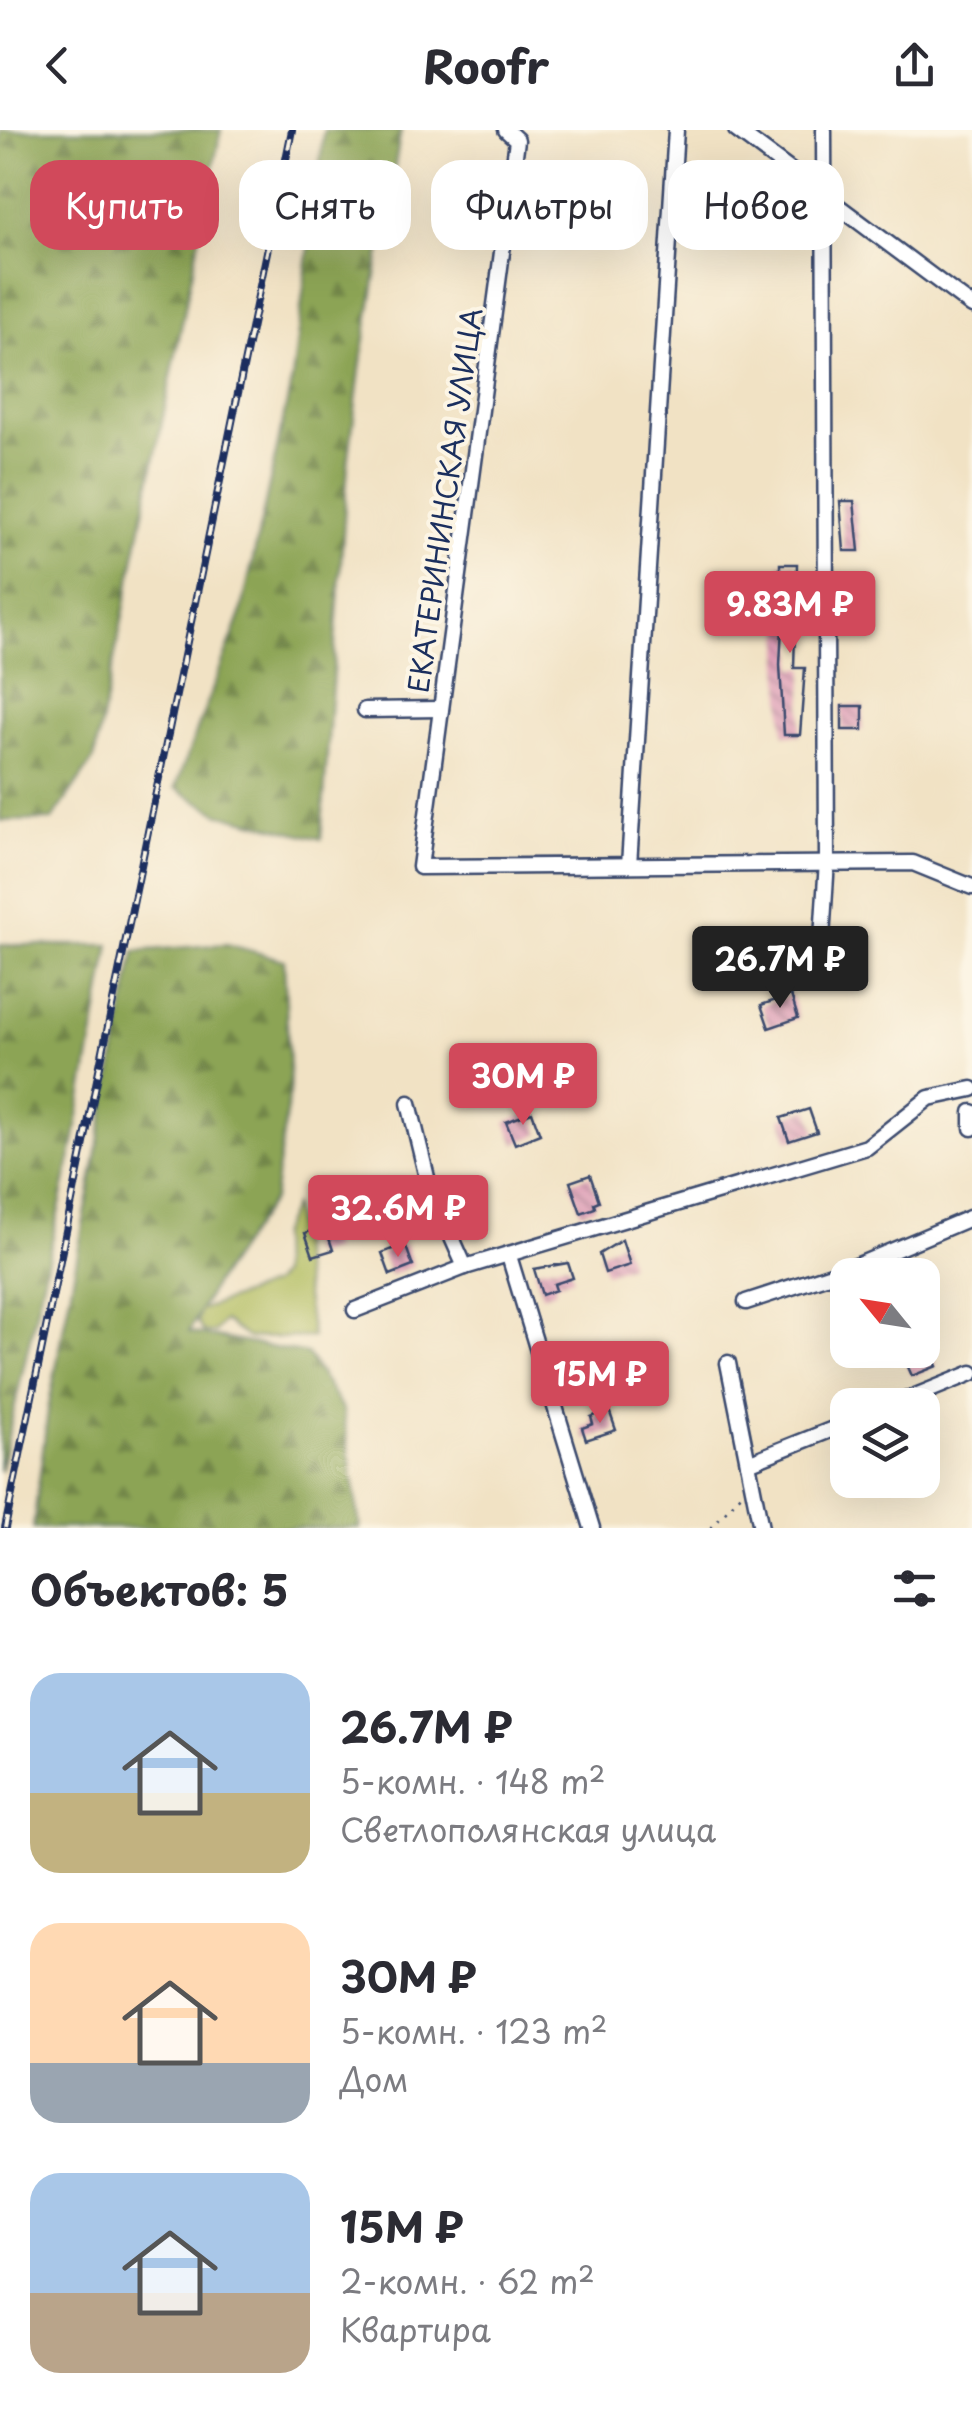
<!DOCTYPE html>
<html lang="ru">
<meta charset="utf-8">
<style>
body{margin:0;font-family:"Playpen Sans",sans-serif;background:#f2f2f3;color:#2b2b33;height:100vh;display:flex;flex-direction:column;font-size:38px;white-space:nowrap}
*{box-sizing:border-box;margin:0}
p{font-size:32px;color:#7c7c81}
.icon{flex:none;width:55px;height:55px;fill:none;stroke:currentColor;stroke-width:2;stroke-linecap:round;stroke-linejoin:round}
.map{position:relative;height:1398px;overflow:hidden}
.sheet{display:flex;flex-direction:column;background:#fff;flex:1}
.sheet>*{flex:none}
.top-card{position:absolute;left:30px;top:30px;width:912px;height:90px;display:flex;gap:20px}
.needle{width:65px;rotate:300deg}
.fabs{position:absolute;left:830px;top:1128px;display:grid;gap:20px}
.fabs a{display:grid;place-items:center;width:110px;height:110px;border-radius:20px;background:#fff;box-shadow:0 10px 40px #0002;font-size:50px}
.price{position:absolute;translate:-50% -85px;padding:0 22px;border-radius:10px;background:#d1495b;color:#fff;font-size:32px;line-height:65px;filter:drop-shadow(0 2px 5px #0008)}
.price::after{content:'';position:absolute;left:50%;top:60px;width:30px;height:22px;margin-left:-15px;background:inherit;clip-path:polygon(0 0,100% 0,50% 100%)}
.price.current{background:#222;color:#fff}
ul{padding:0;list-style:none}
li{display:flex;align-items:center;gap:30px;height:250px;padding:0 30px}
li span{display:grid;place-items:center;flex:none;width:280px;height:200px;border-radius:30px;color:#555}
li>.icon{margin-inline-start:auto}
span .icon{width:120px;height:120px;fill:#fffc;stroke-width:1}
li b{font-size:42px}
h2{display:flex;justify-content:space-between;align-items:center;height:120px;padding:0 30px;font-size:42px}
.tag{padding:0 35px;border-radius:30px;background:#fff;box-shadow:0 10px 40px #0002;font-size:35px;line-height:90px}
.tag.current{background:#d1495b;color:#fff}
header{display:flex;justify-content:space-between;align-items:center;height:130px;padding:0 30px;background:#fff;font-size:45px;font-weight:700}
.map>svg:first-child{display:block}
.grass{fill:#b1bc5e;stroke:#66765e;stroke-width:2.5}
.forest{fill:url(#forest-firs);stroke:#546a5a;stroke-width:2.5}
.building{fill:url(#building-back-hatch)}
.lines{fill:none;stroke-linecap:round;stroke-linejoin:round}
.minor-casing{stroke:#3b4a6d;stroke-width:19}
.path{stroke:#3b4a6d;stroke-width:2.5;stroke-dasharray:2.5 8;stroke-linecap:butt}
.minor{stroke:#fff;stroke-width:14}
.rail-casing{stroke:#1b2f5e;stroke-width:8}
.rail{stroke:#fcf5e5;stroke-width:4;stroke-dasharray:11;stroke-linecap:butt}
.labels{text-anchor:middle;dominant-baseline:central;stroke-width:8;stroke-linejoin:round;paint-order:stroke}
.street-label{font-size:28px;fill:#1b2f5e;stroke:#fcf5e5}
</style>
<header><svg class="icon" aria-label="back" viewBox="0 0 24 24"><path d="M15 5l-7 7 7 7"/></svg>Roofr<svg class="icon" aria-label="share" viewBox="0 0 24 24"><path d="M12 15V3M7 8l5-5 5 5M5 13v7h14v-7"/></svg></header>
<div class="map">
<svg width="972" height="1398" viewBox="0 0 972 1398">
<defs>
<pattern id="forest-firs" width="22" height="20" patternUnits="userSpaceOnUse" patternTransform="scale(2.5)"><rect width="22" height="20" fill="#8ca455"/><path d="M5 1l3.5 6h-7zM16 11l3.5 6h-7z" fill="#72864a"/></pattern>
<pattern id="building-back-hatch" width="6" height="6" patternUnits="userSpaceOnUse" patternTransform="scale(2.5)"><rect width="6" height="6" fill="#de9db6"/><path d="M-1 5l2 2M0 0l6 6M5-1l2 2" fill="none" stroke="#b38097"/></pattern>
</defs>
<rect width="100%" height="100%" fill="#fcf5e5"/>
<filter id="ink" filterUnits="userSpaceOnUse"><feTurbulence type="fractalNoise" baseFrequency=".01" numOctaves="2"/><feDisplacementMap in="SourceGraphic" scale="20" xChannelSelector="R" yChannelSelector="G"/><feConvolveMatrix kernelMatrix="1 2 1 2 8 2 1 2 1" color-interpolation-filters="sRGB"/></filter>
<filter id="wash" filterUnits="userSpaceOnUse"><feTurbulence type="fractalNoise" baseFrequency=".0048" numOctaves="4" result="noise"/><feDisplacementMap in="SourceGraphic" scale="40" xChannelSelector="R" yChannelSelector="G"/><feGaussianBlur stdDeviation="2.25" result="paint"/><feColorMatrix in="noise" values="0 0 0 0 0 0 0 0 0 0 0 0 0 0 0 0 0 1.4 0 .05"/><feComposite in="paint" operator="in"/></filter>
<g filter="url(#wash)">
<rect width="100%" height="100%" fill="#f1e2c4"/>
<polygon class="grass" points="293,1076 312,1207 248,1208 224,1191 215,1202 203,1202 197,1192 200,1180 273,1154 280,1144 279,1105"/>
<g class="forest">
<polygon points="0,0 221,0 94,629 52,690 0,691"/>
<polygon points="324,0 401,0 361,232 348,334 321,709 220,684 175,658 241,484 292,249"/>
<polygon points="227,814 284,830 290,959 273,1069 215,1153 189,1202 307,1224 343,1280 360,1398 33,1398 48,1280 135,821"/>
<polygon points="0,815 110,815 74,1013 0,1342"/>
</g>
<g id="blocks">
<g class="building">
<polygon points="840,371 854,371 859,421 844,421"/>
<polygon points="780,434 797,434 794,538 805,538 800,605 784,605 780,535 784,456 780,456"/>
<rect x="842" y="576" width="21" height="24"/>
<polygon points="791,865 798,888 769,898 761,875"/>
<polygon points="809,979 817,1002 789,1011 781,988"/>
<polygon points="532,982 540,1004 515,1014 506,992"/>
<polygon points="590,1045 599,1071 594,1073 595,1078 581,1083 570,1052"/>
<polygon points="325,1096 333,1120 313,1126 305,1103"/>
<polygon points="622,1110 630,1135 605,1143 599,1124"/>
<polygon points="405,1114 413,1136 390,1145 382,1123"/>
<polygon points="568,1133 573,1148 554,1154 556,1160 542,1165 534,1139"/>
<polygon points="929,1218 937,1236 912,1246 904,1228"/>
<polygon points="583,1235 589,1256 566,1263 560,1242"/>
<polygon points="609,1280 616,1300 586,1310 582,1298 593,1294 591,1287"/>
</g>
</g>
</g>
<g filter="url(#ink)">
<use href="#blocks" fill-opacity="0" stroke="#3b4a6d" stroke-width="2.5"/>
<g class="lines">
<g class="minor-casing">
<g id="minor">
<polyline points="506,0 517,10 420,737 913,733 972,757"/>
<polyline points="736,0 972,176"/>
<polyline points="365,580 441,579"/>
<polyline points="629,735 676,0"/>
<polyline points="820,839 827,731 824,0"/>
<polyline points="409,973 429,1056 465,1137"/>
<polyline points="972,982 972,998"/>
<polyline points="509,1126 592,1398"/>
<polyline points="746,1172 856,1136 972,1087"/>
<polyline points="355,1180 465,1137 867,1017 929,968 972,959"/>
<polyline points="728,1233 761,1398"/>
<polyline points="893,1275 972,1243"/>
<polyline points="748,1333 848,1293"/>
</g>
</g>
<polyline class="path" points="711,1398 742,1363"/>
<use href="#minor" class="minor"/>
<g class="rail-casing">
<polyline id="rail" points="5,1398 292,0"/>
</g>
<use href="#rail" class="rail"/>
</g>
</g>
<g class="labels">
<g class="street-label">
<text transform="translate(444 370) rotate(-82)">ЕКАТЕРИНИНСКАЯ УЛИЦА</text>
</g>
</g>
</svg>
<div class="fabs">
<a><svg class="needle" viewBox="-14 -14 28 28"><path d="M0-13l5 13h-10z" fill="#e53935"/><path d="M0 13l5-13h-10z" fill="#7c7c81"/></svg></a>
<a><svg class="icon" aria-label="layers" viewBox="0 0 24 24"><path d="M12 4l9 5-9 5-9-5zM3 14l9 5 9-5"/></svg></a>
</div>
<b class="price" style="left:790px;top:526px">9.83M ₽</b>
<b class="price current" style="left:780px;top:881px">26.7M ₽</b>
<b class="price" style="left:523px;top:998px">30M ₽</b>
<b class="price" style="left:398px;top:1130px">32.6M ₽</b>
<b class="price" style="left:600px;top:1296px">15M ₽</b>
<div class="top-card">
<a class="tag current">Купить</a>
<a class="tag">Снять</a>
<a class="tag">Фильтры</a>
<a class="tag">Новое</a>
</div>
</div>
<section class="sheet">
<h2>Объектов: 5<svg class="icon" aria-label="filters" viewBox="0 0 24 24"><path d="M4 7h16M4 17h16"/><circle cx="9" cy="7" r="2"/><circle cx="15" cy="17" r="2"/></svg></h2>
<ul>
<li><span style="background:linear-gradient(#a9c7e8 60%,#c2b280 0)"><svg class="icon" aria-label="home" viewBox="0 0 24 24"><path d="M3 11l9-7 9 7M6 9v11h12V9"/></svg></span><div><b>26.7M ₽</b><p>5-комн. · 148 m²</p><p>Светлополянская улица</p></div></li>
<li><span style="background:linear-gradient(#ffd9b3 70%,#9aa5b1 0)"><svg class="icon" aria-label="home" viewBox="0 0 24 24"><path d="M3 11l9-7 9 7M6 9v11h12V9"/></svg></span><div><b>30M ₽</b><p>5-комн. · 123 m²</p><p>Дом</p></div></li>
<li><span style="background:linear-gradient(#a9c7e8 60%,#b9a48a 0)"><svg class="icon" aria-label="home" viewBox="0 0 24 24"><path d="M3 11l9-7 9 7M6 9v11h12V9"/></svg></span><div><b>15M ₽</b><p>2-комн. · 62 m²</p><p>Квартира</p></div></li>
</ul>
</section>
